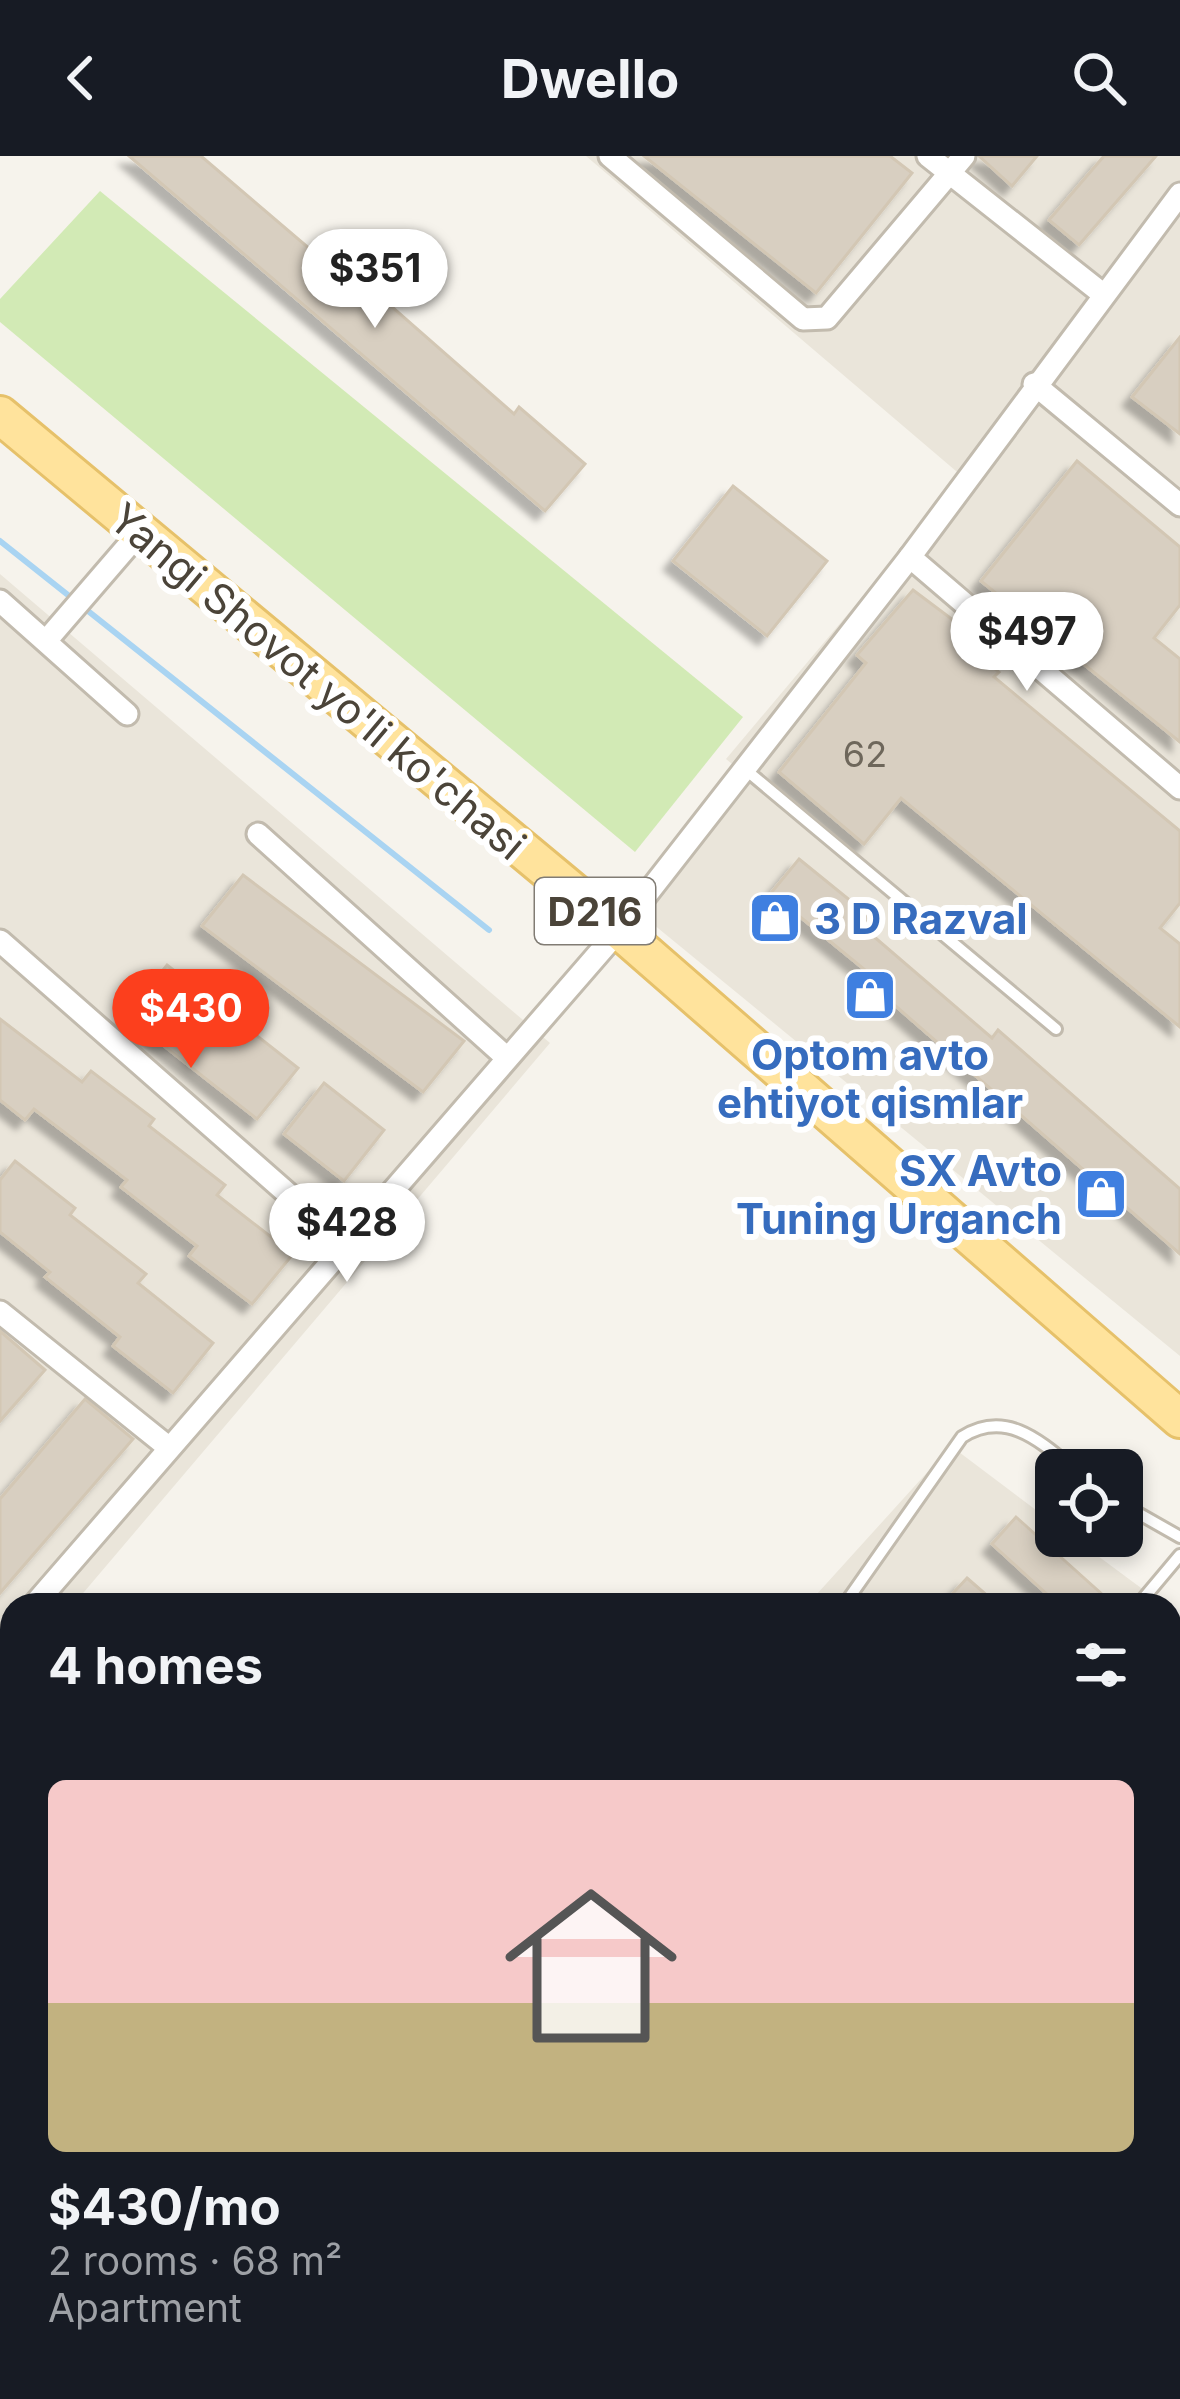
<!DOCTYPE html>
<meta charset="utf-8">
<style>
body{margin:0;font-family:Inter,sans-serif;background:#242831;color:#f1f3f6;height:100vh;display:flex;flex-direction:column;font-size:45px;white-space:nowrap}
*{box-sizing:border-box;margin:0}
p{font-size:39px;color:#9ea1a6}
.icon{flex:none;width:66px;height:66px;fill:none;stroke:currentColor;stroke-width:2;stroke-linecap:round;stroke-linejoin:round}
.map{position:relative;flex:1;overflow:hidden}
.side{position:absolute;left:0px;top:1437px;width:1182px;height:807px;display:flex;flex-direction:column;background:#171b24;border-radius:36px 36px 0 0;box-shadow:0 6px 18px #0003}
.side>*{flex:none}
.buttons{position:absolute;left:1035px;top:1293px;display:grid;gap:24px}
.buttons a{display:grid;place-items:center;width:108px;height:108px;border-radius:18px;background:#171b24;box-shadow:0 6px 18px #0003;font-size:60px}
.price{position:absolute;translate:-50% -102px;padding:0 27px;border-radius:42px;background:#fff;color:#222;font-size:39px;line-height:78px;filter:drop-shadow(0 3px 6px #0008)}
.price::after{content:'';position:absolute;left:50%;top:72px;width:36px;height:27px;margin-left:-18px;background:inherit;clip-path:polygon(0 0,100% 0,50% 100%)}
.price.active{background:#fc3f1d;color:#fff}
ul{padding:0;list-style:none}
li{display:grid;align-content:center;gap:24px;height:636px;padding:0 48px}
li span{display:grid;place-items:center;height:372px;border-radius:18px;color:#555}
li>.icon{margin-inline-start:auto}
span .icon{width:216px;height:216px;fill:#fffc;stroke-width:1}
li b{font-size:51px}
h2{display:flex;justify-content:space-between;align-items:center;height:144px;padding:0 48px;font-size:51px}
header{display:flex;justify-content:space-between;align-items:center;height:156px;padding:0 48px;background:#171b24;font-size:54px;font-weight:700}
.map>svg:first-child{display:block}
.residential{fill:#eae5da}
.green{fill:#d2eab5}
.lines{fill:none;stroke-linecap:round;stroke-linejoin:round}
.stream{stroke:#a9d4f2;stroke-width:6}
.building{fill:#d8cfc1;stroke:#d3c7b4;stroke-width:3;filter:url(#shadow)}
.service-casing{stroke:#c2bbae;stroke-width:16}
.minor-casing{stroke:#c2bbae;stroke-width:27}
.primary-casing{stroke:#e6c16a;stroke-width:42}
.service{stroke:#fff;stroke-width:10}
.minor{stroke:#fff;stroke-width:21}
.primary{stroke:#ffe39c;stroke-width:36}
.labels{text-anchor:middle;dominant-baseline:central;stroke-width:12;stroke-linejoin:round;paint-order:stroke}
.number-label{font-size:36px;fill:#6e675b}
.shield{fill:#fff;stroke:#817c74;stroke-width:3}
.shield-label{font-size:39px;font-weight:bold;fill:#4b4439}
.street-label{font-size:42px;fill:#4b4439;stroke:#fff}
.shop-label{font-size:42px;font-weight:bold;fill:#366cbe;stroke:#fff;text-anchor:start}
</style>
<header><svg class="icon" aria-label="back" viewBox="0 0 24 24"><path d="M15 5l-7 7 7 7"/></svg>Dwello<svg class="icon" aria-label="search" viewBox="0 0 24 24"><circle cx="10" cy="10" r="6"/><path d="M15 15l6 6"/></svg></header>
<div class="map">
<svg width="1180" height="2243" viewBox="0 0 1180 2243">
<defs>
<filter id="shadow"><feDropShadow dx="-9" dy="9" stdDeviation="3" flood-color="#0004"/></filter>
</defs>
<rect width="100%" height="100%" fill="#f6f3ec"/>
<g class="residential">
<polygon points="586,0 1180,0 1180,1200 642,759 749,622 726,603 963,321"/>
<polygon points="0,418 550,887 73,1449 12,1449 12,1521 0,1535"/>
<polygon points="951,1290 1056,1369 1056,1380 1071,1380 1164,1449 807,1449"/>
<polygon points="1170,1454 1180,1461 1180,2243 89,2243 99,2232 1170,2232"/>
</g>
<polygon class="green" points="100,35 743,561 635,696 0,166 0,143"/>
<g class="lines">
<g class="stream">
<polyline points="0,385 73,443"/>
<polyline points="83,451 489,774"/>
</g>
</g>
<g class="building">
<polygon points="129,0 201,0 318,100 325,92 514,258 519,251 585,308 545,355"/>
<polygon points="644,0 890,0 912,17 816,137"/>
<polygon points="979,0 1037,0 1012,30"/>
<polygon points="1104,0 1156,0 1079,89 1049,64"/>
<polygon points="1180,181 1180,278 1132,241"/>
<polygon points="1077,305 1180,391 1180,449 1154,482 1180,503 1180,586 981,425"/>
<polygon points="733,330 827,405 767,480 673,405"/>
<polygon points="913,434 977,482 969,492 999,516 994,521 1180,675 1180,747 1160,772 1180,788 1180,871 901,642 864,688 779,616 866,507 857,499"/>
<polygon points="799,703 873,763 865,773 992,882 998,874 1180,1033 1180,1098 859,818 864,813 771,737"/>
<polygon points="243,719 464,885 423,936 202,770"/>
<polygon points="167,809 298,912 257,963 126,860"/>
<polygon points="0,863 82,926 91,915 154,963 149,970 225,1029 217,1039 293,1098 252,1148 189,1100 197,1090 121,1031 127,1024 34,953 25,964 0,944"/>
<polygon points="324,927 384,974 344,1025 284,978"/>
<polygon points="15,1005 75,1052 70,1059 146,1118 138,1127 213,1187 173,1237 113,1190 120,1181 45,1121 50,1116 0,1076 0,1024"/>
<polygon points="0,1175 45,1214 0,1265"/>
<polygon points="85,1243 133,1283 0,1437 0,1343"/>
<polygon points="1016,1361 1114,1449 1059,1449 992,1388"/>
<polygon points="967,1422 998,1449 942,1449"/>
</g>
<g class="lines">
<g class="service-casing">
<g id="service">
<polyline points="746,614 1056,873"/>
<polyline points="1122,1348 1180,1381"/>
<path d="M844,1449L962,1281C1006,1253 1040,1285 1075,1314"/>
<polyline points="1138,1449 1180,1399"/>
<polyline points="1170,1580 1180,1588"/>
<polyline points="881,2232 899,2243"/>
<polyline points="1097,2232 1121,2243"/>
<polyline points="275,2243 283,2232"/>
</g>
</g>
<g class="minor-casing">
<g id="minor">
<polyline points="610,0 803,163 827,162 964,0"/>
<polyline points="928,0 1104,139"/>
<polyline points="1034,228 1180,349"/>
<polyline points="910,401 1180,632"/>
<polyline points="0,445 127,558"/>
<polyline points="46,485 139,377"/>
<polyline points="258,678 507,902"/>
<polyline points="0,785 345,1088"/>
<polyline points="0,1156 168,1291"/>
<polyline points="34,1449 619,774 910,401 1180,38"/>
<polyline points="0,1489 12,1475"/>
</g>
</g>
<g class="primary-casing">
<polyline id="primary" points="0,259 619,774 1180,1263"/>
</g>
<use href="#service" class="service"/>
<use href="#minor" class="minor"/>
<use href="#primary" class="primary"/>
</g>
<defs>
<g id="shop-square" transform="scale(2.7)"><rect x="-9" y="-9" width="18" height="18" rx="4" fill="#3f7fe0" stroke="#fff"/><path d="M-5-2.5h2.3a2.7 3.5 0 0 1 5.4 0H5L5.5 6h-11ZM-1.5-2.5h3a1.5 2.3 0 0 0-3 0Z" fill="#fff"/></g>
</defs>
<g fill-rule="evenodd">
<use href="#shop-square" x="775" y="762"/>
<use href="#shop-square" x="870" y="839"/>
<use href="#shop-square" x="1101" y="1038"/>
</g>
<g class="labels">
<g class="number-label">
<text x="865" y="598">62</text>
</g>
<rect class="shield" x="535" y="722" width="120" height="66" rx="9"/>
<g class="shield-label">
<text x="595" y="755">D216</text>
</g>
<g class="street-label">
<text transform="translate(318 525) rotate(40)">Yangi Shovot yo'li ko'chasi</text>
</g>
<g class="shop-label">
<text x="814" y="762">3 D Razval</text>
<text x="870" y="898" text-anchor="middle">Optom avto<tspan x="870" dy="48">ehtiyot qismlar</tspan></text>
<text x="1062" y="1014" text-anchor="end">SX Avto<tspan x="1062" dy="48">Tuning Urganch</tspan></text>
</g>
</g>
</svg>
<div class="buttons">
<a><svg class="icon" aria-label="locate" viewBox="0 0 24 24"><circle cx="12" cy="12" r="6"/><path d="M12 2v4M12 18v4M2 12h4M18 12h4"/></svg></a>
</div>
<b class="price" style="left:375px;top:175px">$351</b>
<b class="price" style="left:1027px;top:538px">$497</b>
<b class="price active" style="left:191px;top:915px">$430</b>
<b class="price" style="left:347px;top:1129px">$428</b>
<section class="side">
<h2>4 homes<svg class="icon" aria-label="filters" viewBox="0 0 24 24"><path d="M4 7h16M4 17h16"/><circle cx="9" cy="7" r="2"/><circle cx="15" cy="17" r="2"/></svg></h2>
<ul>
<li><span style="background:linear-gradient(#f6c9c9 60%,#c2b280 0)"><svg class="icon" aria-label="home" viewBox="0 0 24 24"><path d="M3 11l9-7 9 7M6 9v11h12V9"/></svg></span><div><b>$430/mo</b><p>2 rooms · 68 m²</p><p>Apartment</p></div></li>
</ul>
</section>
</div>
